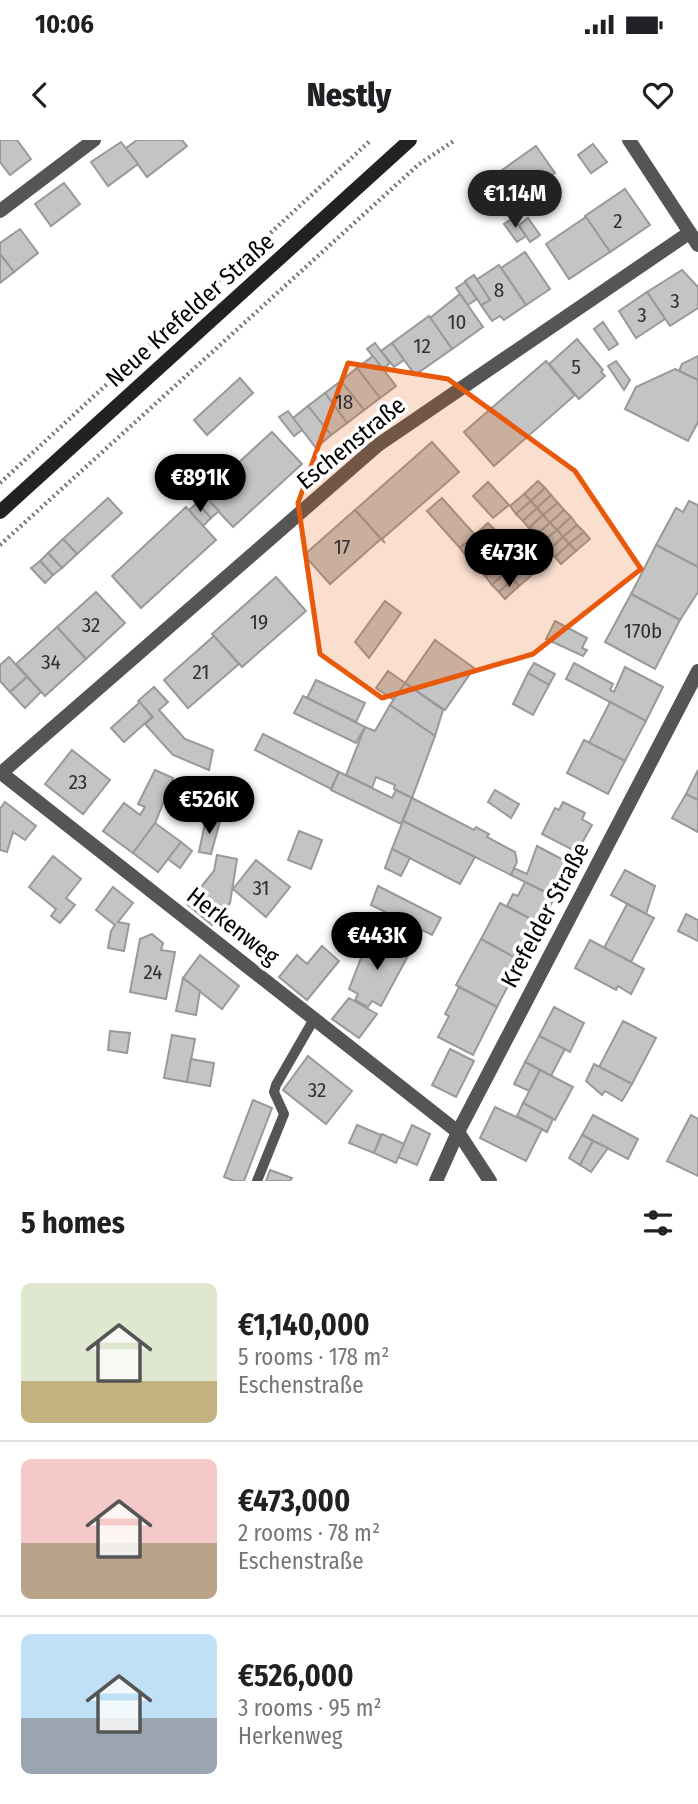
<!DOCTYPE html>
<meta charset="utf-8">
<style>
body{margin:0;font-family:"Fira Sans Condensed",sans-serif;background:#f2f2f2;color:#202124;height:100vh;display:flex;flex-direction:column;font-size:26px;white-space:nowrap}
*{box-sizing:border-box;margin:0}
p{font-size:23px;color:#757577}
.icon{flex:none;width:38px;height:38px;fill:none;stroke:currentColor;stroke-width:2;stroke-linecap:round;stroke-linejoin:round}
.map{position:relative;height:1041px;overflow:hidden}
.details{display:flex;flex-direction:column;background:#fff;flex:1}
.details>*{flex:none}
.price{position:absolute;translate:-50% -60px;padding:0 16px;border-radius:24px;background:#000;color:#fff;font-size:23px;line-height:46px;filter:drop-shadow(0 2px 4px #0008)}
.price::after{content:'';position:absolute;left:50%;top:42px;width:21px;height:16px;margin-left:-10px;background:inherit;clip-path:polygon(0 0,100% 0,50% 100%)}
.price.active{background:#222;color:#fff}
ul{padding:0;list-style:none}
li{display:flex;align-items:center;gap:21px;height:175px;padding:0 21px}
li+li{border-top:2px solid #e0e0e0}
li span{display:grid;place-items:center;flex:none;width:196px;height:140px;border-radius:10px;color:#555}
li>.icon{margin-inline-start:auto}
span .icon{width:84px;height:84px;fill:#fffc;stroke-width:1}
li b{font-size:30px}
h2{display:flex;justify-content:space-between;align-items:center;height:84px;padding:0 21px;font-size:30px}
.status{display:flex;justify-content:space-between;align-items:center;height:49px;padding:0 35px;background:#fff;direction:ltr}
.status svg{height:19px;fill:currentColor}
header{display:flex;justify-content:space-between;align-items:center;height:91px;padding:0 21px;background:#fff;font-size:32px;font-weight:800}
.map>svg:first-child{display:block}
.building{fill:#c4c4c4;stroke:#999;stroke-width:2}
.lines{fill:none;stroke-linecap:round;stroke-linejoin:round}
.path{stroke:#777;stroke-width:4.5;stroke-dasharray:2 3.5;stroke-linecap:butt}
.lane{stroke:#555;stroke-width:10}
.street{stroke:#555;stroke-width:14}
.secondary{stroke:#222;stroke-width:14}
.marked{fill:#e8590c;fill-opacity:0.2;stroke:#e8590c;stroke-width:5;stroke-linejoin:round}
.labels{text-anchor:middle;dominant-baseline:central;stroke-width:7;stroke-linejoin:round;paint-order:stroke}
.number-label{font-size:21px;fill:#313131}
.street-label{font-size:24px;fill:#000;stroke:#fff}
</style>
<div class="status"><b>10:06</b><svg viewBox="0 0 49 12"><path d="M0 12V9h3v3zM5 12V6h3v6zM10 12V3h3v9zM15 12V0h3v12zM26 1h20v11H26zM47 4h2v5h-2z"/></svg></div>
<header><svg class="icon" aria-label="back" viewBox="0 0 24 24"><path d="M15 5l-7 7 7 7"/></svg>Nestly<svg class="icon" aria-label="heart" viewBox="0 0 24 24"><path d="M12 20l-8-8c-3-5 5-10 8-4 3-6 11-1 8 4z"/></svg></header>
<div class="map">
<svg width="698" height="1041" viewBox="0 0 698 1041">
<rect width="100%" height="100%" fill="#fff"/>
<g class="building">
<polygon points="0,0 17,0 31,19 10,35 0,22"/>
<polygon points="137,0 182,0 187,6 147,37 126,8"/>
<polygon points="121,2 138,24 108,46 91,22"/>
<polygon points="593,4 607,22 591,33 578,15"/>
<polygon points="536,6 555,33 514,62 495,35"/>
<polygon points="64,43 80,64 51,86 35,64"/>
<polygon points="625,49 650,85 610,112 585,76"/>
<polygon points="586,77 610,112 569,139 546,104"/>
<polygon points="513,78 526,96 517,102 504,84"/>
<polygon points="528,78 540,95 530,102 519,85"/>
<polygon points="20,89 38,113 14,132 0,114 0,103"/>
<polygon points="525,112 550,149 526,165 501,128"/>
<polygon points="0,114 14,132 0,143"/>
<polygon points="499,125 526,165 504,180 500,176 492,181 481,165 490,160 476,140"/>
<polygon points="682,130 698,147 698,168 670,186 647,152"/>
<polygon points="474,135 490,160 481,165 465,141"/>
<polygon points="465,142 477,159 468,165 456,148"/>
<polygon points="647,152 665,179 636,198 619,171"/>
<polygon points="460,154 483,187 452,209 430,178"/>
<polygon points="429,176 452,209 415,235 392,203"/>
<polygon points="603,182 618,204 609,210 594,189"/>
<polygon points="577,199 603,230 601,232 605,236 579,259 549,224"/>
<polygon points="375,203 390,223 383,229 367,209"/>
<polygon points="392,203 404,220 394,227 381,211"/>
<polygon points="373,216 396,246 380,258 357,228"/>
<polygon points="698,216 698,240 679,231 682,224"/>
<polygon points="546,221 575,255 494,326 464,292"/>
<polygon points="616,221 630,240 624,250 608,226"/>
<polygon points="357,228 380,258 364,270 341,241"/>
<polygon points="675,229 698,240 698,282 688,301 625,269 636,247"/>
<polygon points="240,238 253,253 207,295 194,280"/>
<polygon points="341,241 364,270 347,283 325,253"/>
<polygon points="325,253 347,283 331,295 308,266"/>
<polygon points="308,266 331,295 316,308 293,278"/>
<polygon points="288,271 302,290 294,296 279,277"/>
<polygon points="272,292 302,324 233,387 203,355"/>
<polygon points="432,302 459,332 382,399 385,403 355,370"/>
<polygon points="538,341 545,348 531,361 524,354"/>
<polygon points="488,342 509,365 493,378 473,356"/>
<polygon points="545,348 551,355 537,368 531,361"/>
<polygon points="524,354 531,361 516,374 510,366"/>
<polygon points="551,355 558,363 543,375 537,368"/>
<polygon points="205,356 219,371 211,378 197,363"/>
<polygon points="108,358 122,373 77,414 63,399"/>
<polygon points="442,358 475,395 460,408 427,371"/>
<polygon points="531,361 537,368 523,381 516,374"/>
<polygon points="689,361 698,365 698,427 656,405 676,368 683,372"/>
<polygon points="197,363 211,378 203,386 189,370"/>
<polygon points="558,363 564,370 550,383 543,375"/>
<polygon points="186,367 216,400 141,468 112,436"/>
<polygon points="537,368 543,375 529,388 523,381"/>
<polygon points="355,370 381,399 330,444 304,415"/>
<polygon points="564,370 571,377 557,390 550,383"/>
<polygon points="543,375 550,383 536,395 529,388"/>
<polygon points="571,377 577,385 563,397 557,390"/>
<polygon points="488,383 495,390 481,403 474,396"/>
<polygon points="550,383 557,390 542,403 536,395"/>
<polygon points="577,385 584,392 569,404 563,397"/>
<polygon points="495,390 501,397 487,410 481,403"/>
<polygon points="557,390 563,397 549,410 542,403"/>
<polygon points="584,392 590,399 576,411 569,404"/>
<polygon points="474,396 481,403 466,416 460,408"/>
<polygon points="501,397 508,405 493,417 487,410"/>
<polygon points="563,397 569,404 555,417 549,410"/>
<polygon points="63,399 77,414 62,428 48,413"/>
<polygon points="481,403 487,410 473,423 466,416"/>
<polygon points="569,404 576,411 561,424 555,417"/>
<polygon points="508,405 514,412 500,425 493,417"/>
<polygon points="656,405 698,427 698,452 680,480 631,454"/>
<polygon points="487,410 493,417 479,430 473,423"/>
<polygon points="514,412 521,419 506,432 500,425"/>
<polygon points="48,413 62,428 53,435 40,421"/>
<polygon points="493,417 500,425 486,437 479,430"/>
<polygon points="521,419 527,427 513,439 506,432"/>
<polygon points="40,421 53,435 45,443 31,428"/>
<polygon points="500,425 506,432 492,445 486,437"/>
<polygon points="527,427 533,434 519,446 513,439"/>
<polygon points="506,432 513,439 499,452 492,445"/>
<polygon points="276,437 306,471 242,527 212,494"/>
<polygon points="513,439 519,446 505,459 499,452"/>
<polygon points="96,452 125,483 86,519 57,487"/>
<polygon points="631,454 680,480 655,529 605,502"/>
<polygon points="385,461 401,473 369,518 355,502"/>
<polygon points="555,481 587,498 582,508 587,510 583,516 546,499"/>
<polygon points="57,487 86,519 45,556 16,524"/>
<polygon points="214,496 239,524 188,568 164,540"/>
<polygon points="435,500 474,528 445,570 405,543"/>
<polygon points="9,517 27,537 10,552 0,541 0,525"/>
<polygon points="534,523 555,534 549,545 528,533"/>
<polygon points="574,523 613,544 610,550 614,552 625,527 663,547 646,581 566,539"/>
<polygon points="388,531 405,543 394,560 376,548"/>
<polygon points="528,533 549,545 533,575 513,564"/>
<polygon points="27,537 41,552 25,568 10,552"/>
<polygon points="316,540 365,563 356,582 307,558"/>
<polygon points="405,543 443,570 435,596 390,565"/>
<polygon points="154,547 168,562 159,570 185,599 213,610 209,630 173,615 145,584 153,577 138,561"/>
<polygon points="303,556 365,587 356,603 294,573"/>
<polygon points="140,562 152,577 124,602 111,588"/>
<polygon points="610,562 646,581 625,621 589,603"/>
<polygon points="390,565 435,596 412,658 394,649 395,645 376,637 372,648 346,635 365,587 375,591"/>
<polygon points="263,594 339,632 331,649 255,610"/>
<polygon points="584,600 625,621 608,654 567,633"/>
<polygon points="72,610 110,640 83,674 45,644"/>
<polygon points="155,630 173,638 154,686 133,713 103,691 124,663 140,675 145,667 138,664"/>
<polygon points="698,630 698,660 686,654"/>
<polygon points="339,632 392,658 396,650 412,658 401,684 331,650"/>
<polygon points="495,650 519,664 511,678 488,662"/>
<polygon points="686,654 698,660 698,692 672,678"/>
<polygon points="412,658 474,690 476,687 489,694 487,697 515,712 517,722 511,735 403,681"/>
<polygon points="5,662 36,686 25,700 13,692 7,712 0,710 0,669"/>
<polygon points="563,662 585,673 582,679 592,685 577,712 542,694 555,668 559,670"/>
<polygon points="206,678 220,681 211,714 199,712"/>
<polygon points="403,681 475,717 460,744 392,709"/>
<polygon points="155,683 181,702 158,732 133,713"/>
<polygon points="299,691 322,700 311,729 288,720"/>
<polygon points="181,702 192,711 180,728 168,719"/>
<polygon points="537,706 571,724 555,757 511,735 514,728 527,734"/>
<polygon points="392,709 410,718 401,736 385,728"/>
<polygon points="217,715 237,719 230,763 212,785 187,764 214,731"/>
<polygon points="53,716 81,739 66,758 75,765 60,783 51,776 56,769 29,747"/>
<polygon points="256,720 290,747 266,777 233,749"/>
<polygon points="625,730 655,746 646,774 611,755"/>
<polygon points="525,742 555,757 540,784 507,766 513,754 518,756"/>
<polygon points="378,746 441,778 432,795 371,765"/>
<polygon points="113,747 133,763 118,782 129,784 124,811 108,808 111,791 115,785 96,770"/>
<polygon points="500,763 540,784 521,821 481,799"/>
<polygon points="627,764 654,778 631,822 604,808"/>
<polygon points="686,774 698,780 698,801 678,791"/>
<polygon points="403,781 422,791 412,809 394,800"/>
<polygon points="152,794 163,803 161,810 175,812 166,859 130,852 140,799"/>
<polygon points="370,795 408,816 381,866 372,861 368,867 355,860 358,854 349,849"/>
<polygon points="481,799 521,821 497,867 456,845"/>
<polygon points="590,800 644,829 631,854 618,846 616,850 575,828"/>
<polygon points="322,806 339,821 307,860 279,837 297,815 307,824"/>
<polygon points="200,815 239,846 222,869 183,838"/>
<polygon points="183,838 200,851 196,875 176,871"/>
<polygon points="459,847 497,867 473,915 438,897 449,876 445,874"/>
<polygon points="349,858 377,874 359,898 332,879"/>
<polygon points="554,867 584,883 570,912 539,896"/>
<polygon points="623,881 656,898 632,944 599,927"/>
<polygon points="110,891 130,893 127,913 108,910"/>
<polygon points="172,895 195,899 187,942 164,938"/>
<polygon points="539,896 565,909 551,936 525,922"/>
<polygon points="450,909 474,921 456,957 432,945"/>
<polygon points="308,916 352,951 326,984 283,950"/>
<polygon points="191,919 214,923 210,946 187,942"/>
<polygon points="525,922 540,930 529,951 514,944"/>
<polygon points="594,924 632,944 622,961 605,951 602,955 586,941"/>
<polygon points="540,930 573,947 555,980 523,963"/>
<polygon points="253,960 272,968 244,1041 234,1041 224,1037"/>
<polygon points="523,963 553,979 547,992 517,976"/>
<polygon points="495,967 542,989 526,1021 480,998"/>
<polygon points="593,975 638,999 628,1019 582,995"/>
<polygon points="691,975 698,979 698,1036 667,1021"/>
<polygon points="357,985 381,995 374,1013 349,1003"/>
<polygon points="412,985 430,994 417,1025 398,1017"/>
<polygon points="382,994 404,1004 396,1023 374,1013"/>
<polygon points="582,995 593,1001 580,1025 569,1018"/>
<polygon points="593,1001 608,1008 591,1032 580,1025"/>
<polygon points="270,1030 292,1038 290,1041 266,1041"/>
</g>
<g class="lines">
<g class="path">
<polyline points="0,343 371,0"/>
<polyline points="0,405 418,25 455,0"/>
</g>
<polyline class="lane" points="257,1041 284,974 274,952 276,945 314,879"/>
<g class="street">
<polyline points="629,0 698,105"/>
<polyline points="0,71 94,0"/>
<polyline points="0,632 458,992 490,1041"/>
<polyline points="0,634 378,305 689,93"/>
<polyline points="436,1041 458,992 698,531"/>
</g>
<polyline class="secondary" points="0,372 410,0"/>
</g>
<path class="marked" d="M348,223L448,239L575,331L641,429L533,514L382,558L320,514L298,363Z"/>
<g class="labels">
<g class="number-label">
<text x="618" y="81">2</text>
<text x="499" y="150">8</text>
<text x="675" y="161">3</text>
<text x="642" y="175">3</text>
<text x="457" y="182">10</text>
<text x="422" y="206">12</text>
<text x="576" y="227">5</text>
<text x="344" y="262">18</text>
<text x="342" y="407">17</text>
<text x="259" y="482">19</text>
<text x="91" y="485">32</text>
<text x="643" y="491">170b</text>
<text x="51" y="522">34</text>
<text x="201" y="532">21</text>
<text x="78" y="642">23</text>
<text x="261" y="748">31</text>
<text x="153" y="832">24</text>
<text x="317" y="950">32</text>
</g>
<g class="street-label">
<text transform="translate(190 170) rotate(-42)">Neue Krefelder Straße</text>
<text transform="translate(351 303) rotate(-39)">Eschenstraße</text>
<text transform="translate(545 775) rotate(-62)">Krefelder Straße</text>
<text transform="translate(233 786) rotate(38)">Herkenweg</text>
</g>
</g>
</svg>
<b class="price active" style="left:515px;top:90px">€1.14M</b>
<b class="price" style="left:200px;top:374px">€891K</b>
<b class="price" style="left:509px;top:449px">€473K</b>
<b class="price" style="left:209px;top:696px">€526K</b>
<b class="price" style="left:377px;top:832px">€443K</b>
</div>
<section class="details">
<h2>5 homes<svg class="icon" aria-label="filters" viewBox="0 0 24 24"><path d="M4 7h16M4 17h16"/><circle cx="9" cy="7" r="2"/><circle cx="15" cy="17" r="2"/></svg></h2>
<ul>
<li><span style="background:linear-gradient(#dfe7d0 70%,#c2b280 0)"><svg class="icon" aria-label="home" viewBox="0 0 24 24"><path d="M3 11l9-7 9 7M6 9v11h12V9"/></svg></span><div><b>€1,140,000</b><p>5 rooms · 178 m²</p><p>Eschenstraße</p></div></li>
<li><span style="background:linear-gradient(#f6c9c9 60%,#b9a48a 0)"><svg class="icon" aria-label="home" viewBox="0 0 24 24"><path d="M3 11l9-7 9 7M6 9v11h12V9"/></svg></span><div><b>€473,000</b><p>2 rooms · 78 m²</p><p>Eschenstraße</p></div></li>
<li><span style="background:linear-gradient(#bfe0f5 60%,#9aa5b1 0)"><svg class="icon" aria-label="home" viewBox="0 0 24 24"><path d="M3 11l9-7 9 7M6 9v11h12V9"/></svg></span><div><b>€526,000</b><p>3 rooms · 95 m²</p><p>Herkenweg</p></div></li>
</ul>
</section>
